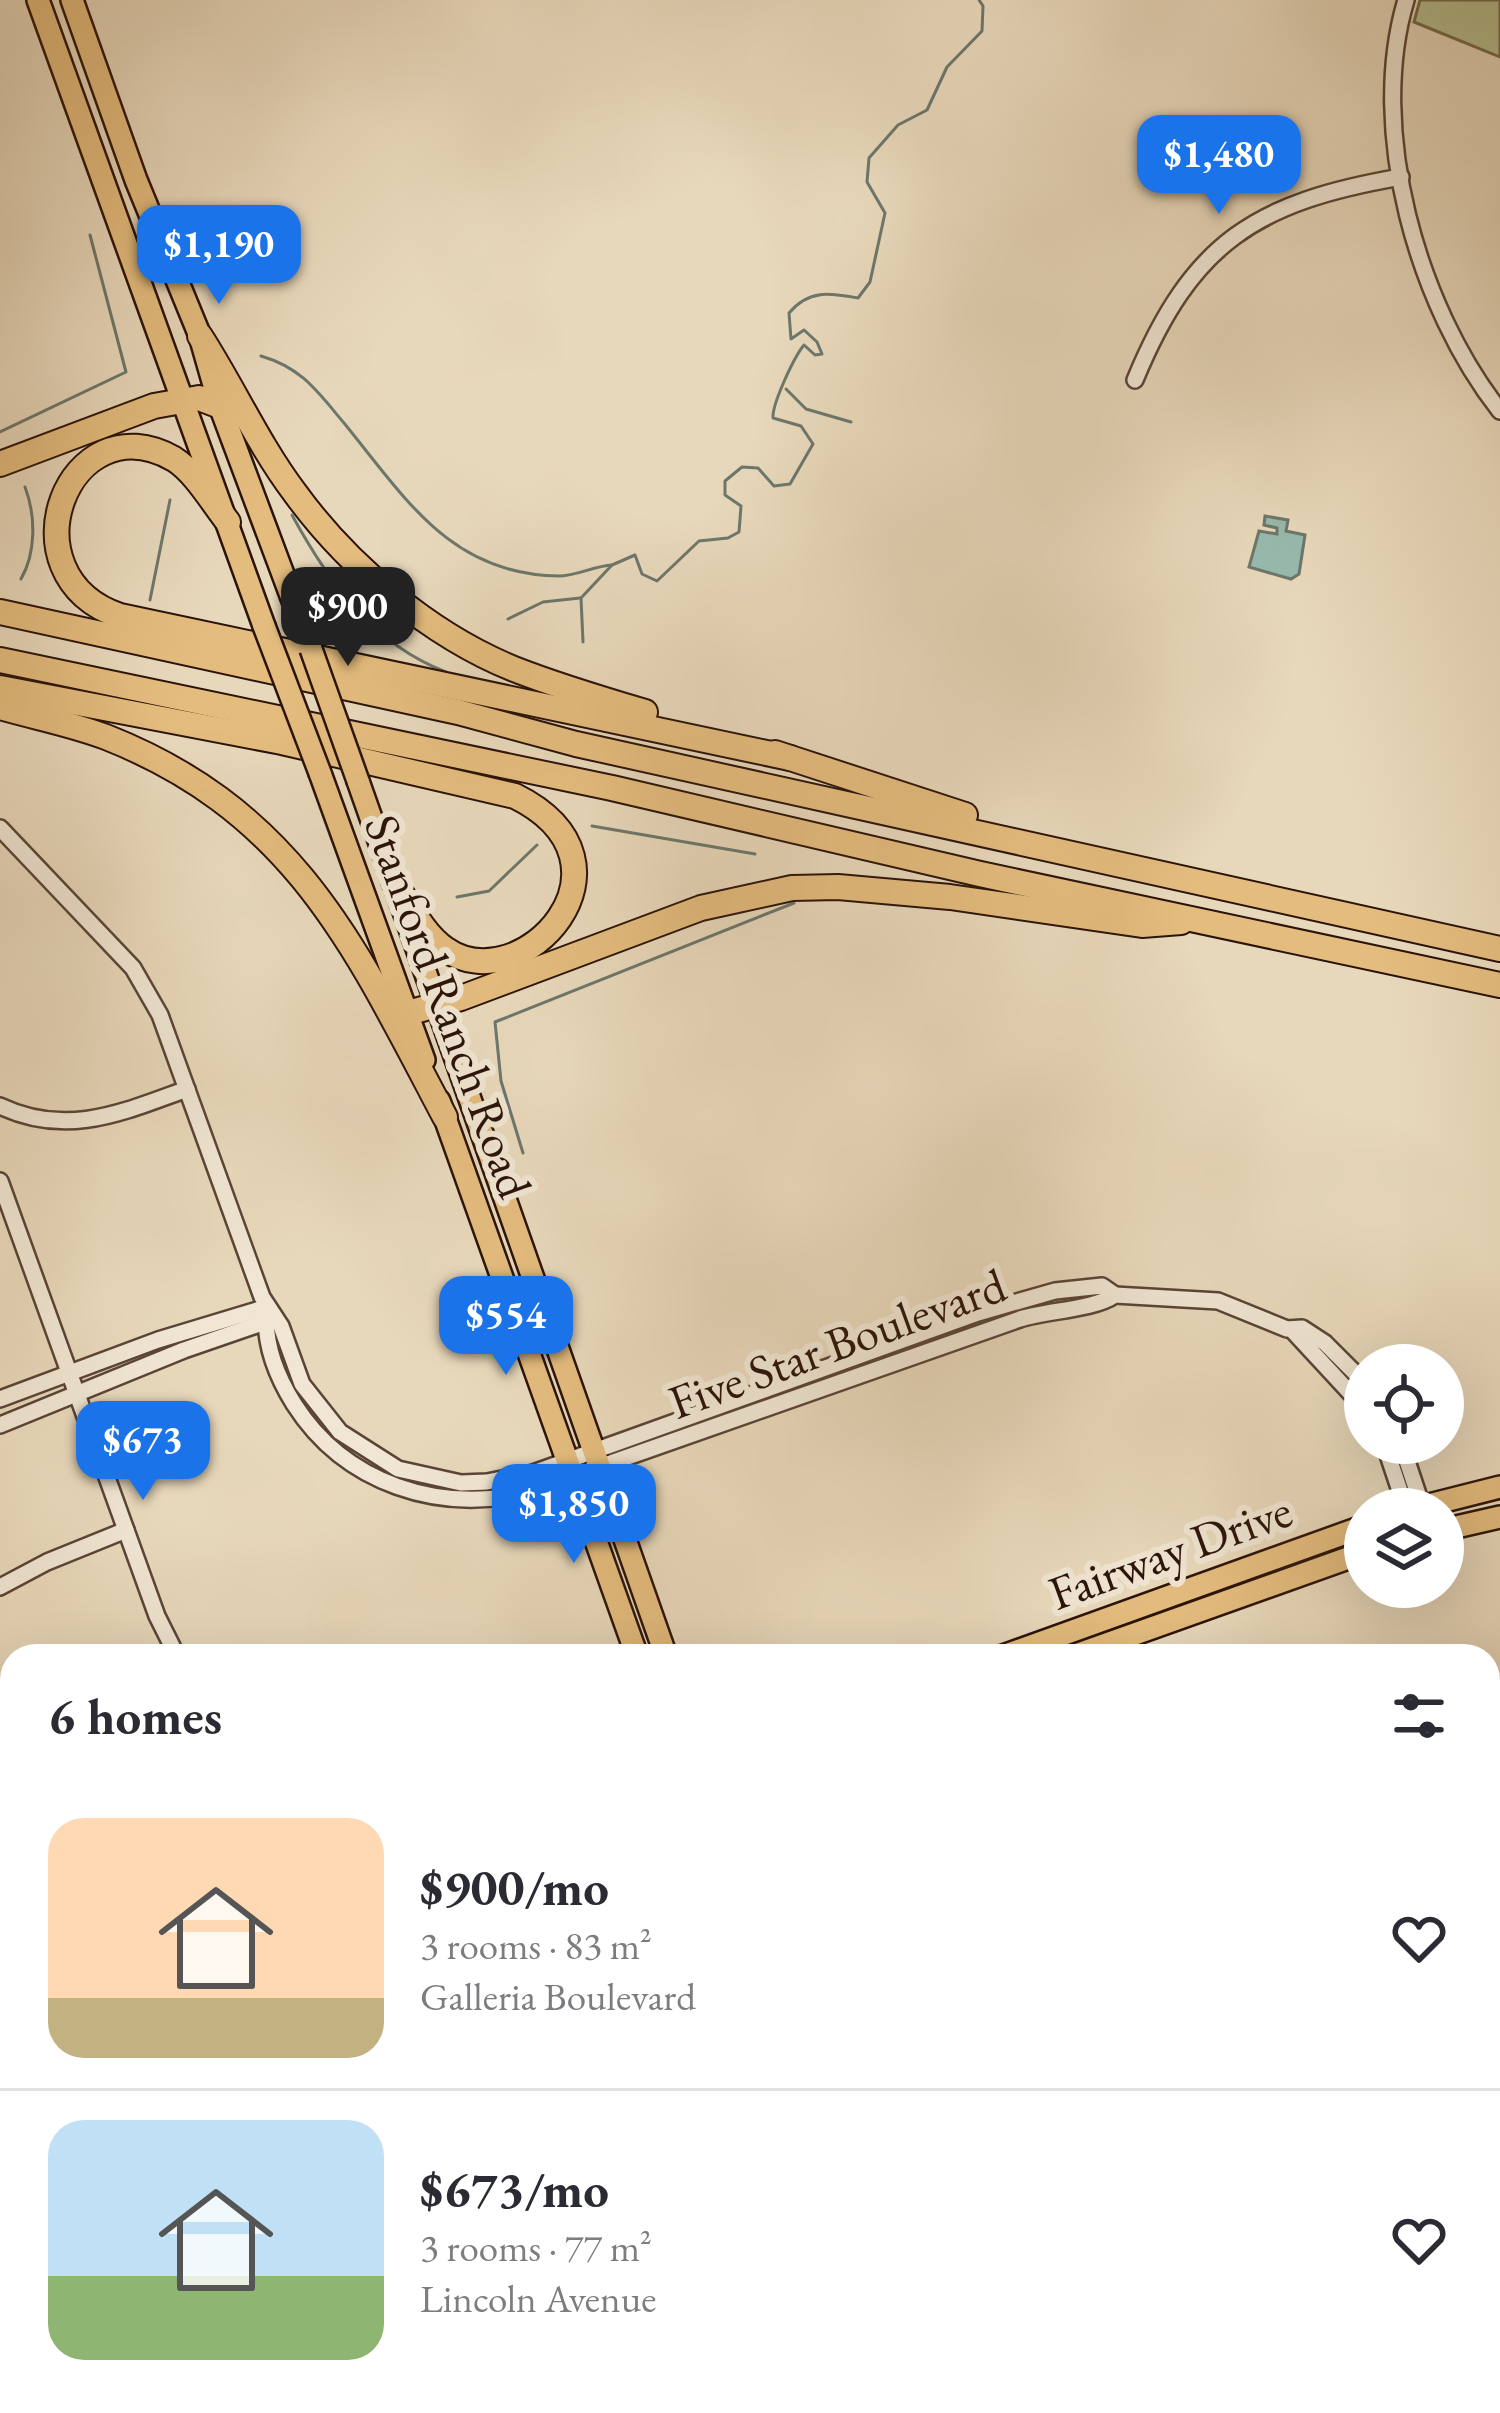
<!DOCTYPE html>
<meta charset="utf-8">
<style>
body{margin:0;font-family:"EB Garamond",serif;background:#f2f2f3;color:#2b2b33;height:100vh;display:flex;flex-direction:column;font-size:45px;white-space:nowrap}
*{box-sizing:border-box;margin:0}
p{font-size:39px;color:#7c7c81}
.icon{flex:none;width:66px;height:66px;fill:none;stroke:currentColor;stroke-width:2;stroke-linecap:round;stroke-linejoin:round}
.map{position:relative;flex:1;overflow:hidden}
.side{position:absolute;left:0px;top:1644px;width:1500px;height:771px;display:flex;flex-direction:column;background:#fff;border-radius:36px 36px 0 0;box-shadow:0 12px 48px #0002}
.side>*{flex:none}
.controls{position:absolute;left:1344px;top:1344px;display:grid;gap:24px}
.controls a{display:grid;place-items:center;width:120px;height:120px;border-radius:50%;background:#fff;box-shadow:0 12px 48px #0002;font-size:60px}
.price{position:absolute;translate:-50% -102px;padding:0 27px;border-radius:24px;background:#1a73e8;color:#fff;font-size:39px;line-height:78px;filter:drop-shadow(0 3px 6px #0008)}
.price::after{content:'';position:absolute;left:50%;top:72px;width:36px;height:27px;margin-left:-18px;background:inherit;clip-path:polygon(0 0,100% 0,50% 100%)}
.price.current{background:#222;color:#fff}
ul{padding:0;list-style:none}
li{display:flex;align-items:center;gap:36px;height:300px;padding:0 48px}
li+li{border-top:3px solid #e1e1e2}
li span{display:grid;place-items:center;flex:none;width:336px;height:240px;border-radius:36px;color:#555}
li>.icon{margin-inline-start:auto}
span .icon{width:144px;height:144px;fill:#fffc;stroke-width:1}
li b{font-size:51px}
h2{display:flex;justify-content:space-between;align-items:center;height:144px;padding:0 48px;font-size:51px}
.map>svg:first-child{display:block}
.green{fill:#b5bf91;stroke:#70694d;stroke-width:3}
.water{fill:#97baae;stroke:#6c776c;stroke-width:3}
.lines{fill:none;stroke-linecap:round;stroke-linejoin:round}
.stream{stroke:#6c776c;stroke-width:3}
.minor-casing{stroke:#5a4436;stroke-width:20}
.major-casing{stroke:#2b1309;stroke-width:26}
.highway-casing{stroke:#2b1309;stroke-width:28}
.minor{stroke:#f0e6d3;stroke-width:15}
.major{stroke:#e4bc7e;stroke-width:21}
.highway{stroke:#e4bc7e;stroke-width:24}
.major-bridge-casing{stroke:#2b1309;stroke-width:26;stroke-linecap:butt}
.major-bridge{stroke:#e4bc7e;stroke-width:21}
.labels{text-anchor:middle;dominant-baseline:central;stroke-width:12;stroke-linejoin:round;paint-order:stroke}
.street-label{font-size:48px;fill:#2b1309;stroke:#f0e6d3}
</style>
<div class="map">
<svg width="1500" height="2413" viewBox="0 0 1500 2413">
<rect width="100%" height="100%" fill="#e8d8bb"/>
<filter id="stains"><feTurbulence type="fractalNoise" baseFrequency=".00167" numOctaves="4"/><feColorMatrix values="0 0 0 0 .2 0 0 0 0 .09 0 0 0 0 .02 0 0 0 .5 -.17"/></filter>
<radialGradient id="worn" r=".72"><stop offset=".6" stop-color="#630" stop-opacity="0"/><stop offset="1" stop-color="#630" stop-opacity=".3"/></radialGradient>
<g class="green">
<polygon points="1420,0 1500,0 1500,57 1414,22"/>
<polygon points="1500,1769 1500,1974 1488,1972 1488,1773"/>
<polygon points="856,2403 1042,2403 1039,2413 854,2413"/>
</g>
<polygon class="water" points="1265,516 1288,520 1286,531 1305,535 1299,574 1291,579 1249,567 1259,531 1277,534 1277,528 1264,525"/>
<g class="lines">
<g class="stream">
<path d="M261,356C302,368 317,391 344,423C406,499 451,575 559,576C576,576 594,566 612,565"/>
<polyline points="786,389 806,409 851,422"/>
<polyline points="0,432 126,372 90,235"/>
<path d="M292,515C329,583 373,644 446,672"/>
<path d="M21,579C36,553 36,516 25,487"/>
<polyline points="150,600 170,500"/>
<polyline points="508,619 543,602 580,598"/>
<path d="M583,642L581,598L612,565L635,555L642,574L657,581L699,541L728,538L739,532L741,506L725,495V481L742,467L758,468L774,486L790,484L813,444L801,426L773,418C772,404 794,357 804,345L815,355L822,354L817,342L804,330L791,339L789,313C809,289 830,293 858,298L870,282L885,213L867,182L869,158L898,125L927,110L947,67L982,31L983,6L979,0"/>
<polyline points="592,826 755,854"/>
<polyline points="457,897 489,891 537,845"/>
<polyline points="523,1153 501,1081 495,1022 794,903"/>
<polyline points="1488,1890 1500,1893"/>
<polyline points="885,2404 886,2403"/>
</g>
<g class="minor-casing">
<g id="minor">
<path d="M1406,0C1367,130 1418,307 1500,411"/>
<path d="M1135,380C1192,242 1256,202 1401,177"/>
<polyline points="0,828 133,968 160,1015 262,1297 281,1326 302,1384 340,1432 398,1469 461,1483 487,1482 533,1473 978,1313 1055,1291 1102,1286 1115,1295"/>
<path d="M0,1106C67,1138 123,1112 187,1089"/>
<polyline points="0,1181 157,1616 177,1656"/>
<path d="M267,1308C263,1342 276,1375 294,1404C345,1484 439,1514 528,1492L1020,1319C1048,1310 1093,1310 1115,1295L1218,1301L1287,1329L1302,1328L1325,1343L1365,1383"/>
<polyline points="1291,1329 1365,1409"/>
<polyline points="0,1399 158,1340 267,1307"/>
<polyline points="0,1425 184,1350 271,1320"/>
<polyline points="1384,1443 1406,1509"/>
<polyline points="1401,1443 1423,1509"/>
<polyline points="0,1587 47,1562 126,1530"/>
<polyline points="0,1778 12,1767"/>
<polyline points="0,2049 12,2068"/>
<polyline points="1488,2080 1500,2088"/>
<polyline points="0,2123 12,2119"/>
<polyline points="1488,2123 1500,2105"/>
<polyline points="1488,2248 1500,2256"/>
<polyline points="0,2378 12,2383"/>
<polyline points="517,2403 521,2413"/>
<polyline points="602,2403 605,2413"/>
<polyline points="685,2403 689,2413"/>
<polyline points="1475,2403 1492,2413"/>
<polyline points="24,2413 29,2403"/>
<polyline points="562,2413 590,2403"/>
</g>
</g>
<g class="major-casing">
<g id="major">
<polyline points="38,0 264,626"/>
<polyline points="72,0 136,180 200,336 220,406 311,649"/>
<polyline points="320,773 424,1060"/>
<polyline points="358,781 666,1656"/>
<polyline points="439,1101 637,1656"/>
<polyline points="1413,1509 1500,1487"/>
<polyline points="1443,1530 1500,1517"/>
<polyline points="1003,1656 1365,1526"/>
<polyline points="1073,1656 1365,1552"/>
<polyline points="1246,2403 1261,2413"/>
<polyline points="1271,2403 1285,2411 1295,2406"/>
</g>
</g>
<g class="highway-casing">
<g id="highway">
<path d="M200,336C233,387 258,444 295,493C348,566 430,635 514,669C557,686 601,699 645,712"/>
<polyline points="0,464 154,406 199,398 220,406"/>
<path d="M228,522C212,502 196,473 174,459C69,399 0,575 120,616L790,758"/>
<polyline points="0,612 458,712 576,744 1500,949"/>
<polyline points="0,660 612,788 980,874 1500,985"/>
<path d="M0,688L282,742L515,796C650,863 522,1003 445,949C423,934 409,904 394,882"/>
<path d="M0,707C35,717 72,724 106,737C296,812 356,949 445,1117"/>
<polyline points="775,753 965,815"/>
<polyline points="408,1013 461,998 701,908 792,888 838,887 950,897 1142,925 1181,922"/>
</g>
</g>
<use href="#minor" class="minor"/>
<use href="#major" class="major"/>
<use href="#highway" class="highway"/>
<g class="major-bridge-casing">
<g id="major-bridge">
<polyline points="264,626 320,773"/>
<polyline points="311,649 358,781"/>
</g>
</g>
<use href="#major-bridge" class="major-bridge"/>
</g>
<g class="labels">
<g class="street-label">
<text transform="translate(449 1006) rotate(70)">Stanford Ranch Road</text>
<text transform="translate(837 1343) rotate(-20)">Five Star Boulevard</text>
<text transform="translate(1170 1551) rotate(-20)">Fairway Drive</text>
</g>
</g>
<rect width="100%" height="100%" filter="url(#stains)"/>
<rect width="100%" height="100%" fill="url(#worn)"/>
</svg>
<div class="controls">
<a><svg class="icon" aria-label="locate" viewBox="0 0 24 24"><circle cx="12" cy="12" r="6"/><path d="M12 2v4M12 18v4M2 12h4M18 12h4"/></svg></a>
<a><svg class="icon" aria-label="layers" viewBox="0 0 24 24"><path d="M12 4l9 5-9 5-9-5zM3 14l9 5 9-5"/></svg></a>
</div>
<b class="price" style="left:1219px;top:217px">$1,480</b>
<b class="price" style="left:219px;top:307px">$1,190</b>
<b class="price current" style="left:348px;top:669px">$900</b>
<b class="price" style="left:506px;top:1378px">$554</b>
<b class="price" style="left:143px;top:1503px">$673</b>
<b class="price" style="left:574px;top:1566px">$1,850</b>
<section class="side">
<h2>6 homes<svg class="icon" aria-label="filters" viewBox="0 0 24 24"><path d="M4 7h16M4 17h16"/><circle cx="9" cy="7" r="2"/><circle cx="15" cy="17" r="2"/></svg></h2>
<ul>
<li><span style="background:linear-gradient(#ffd9b3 75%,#c2b280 0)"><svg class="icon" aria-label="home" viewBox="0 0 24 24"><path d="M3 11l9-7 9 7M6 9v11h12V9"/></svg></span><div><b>$900/mo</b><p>3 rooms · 83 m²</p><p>Galleria Boulevard</p></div><svg class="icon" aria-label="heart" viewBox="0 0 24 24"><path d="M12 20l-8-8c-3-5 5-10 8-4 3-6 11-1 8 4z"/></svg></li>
<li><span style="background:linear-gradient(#bfe0f5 65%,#8fb573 0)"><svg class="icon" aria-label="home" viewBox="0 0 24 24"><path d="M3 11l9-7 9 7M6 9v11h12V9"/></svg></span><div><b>$673/mo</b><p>3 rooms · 77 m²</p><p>Lincoln Avenue</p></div><svg class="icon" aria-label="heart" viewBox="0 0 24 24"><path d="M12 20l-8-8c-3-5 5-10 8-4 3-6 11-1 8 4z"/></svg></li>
</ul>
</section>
</div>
